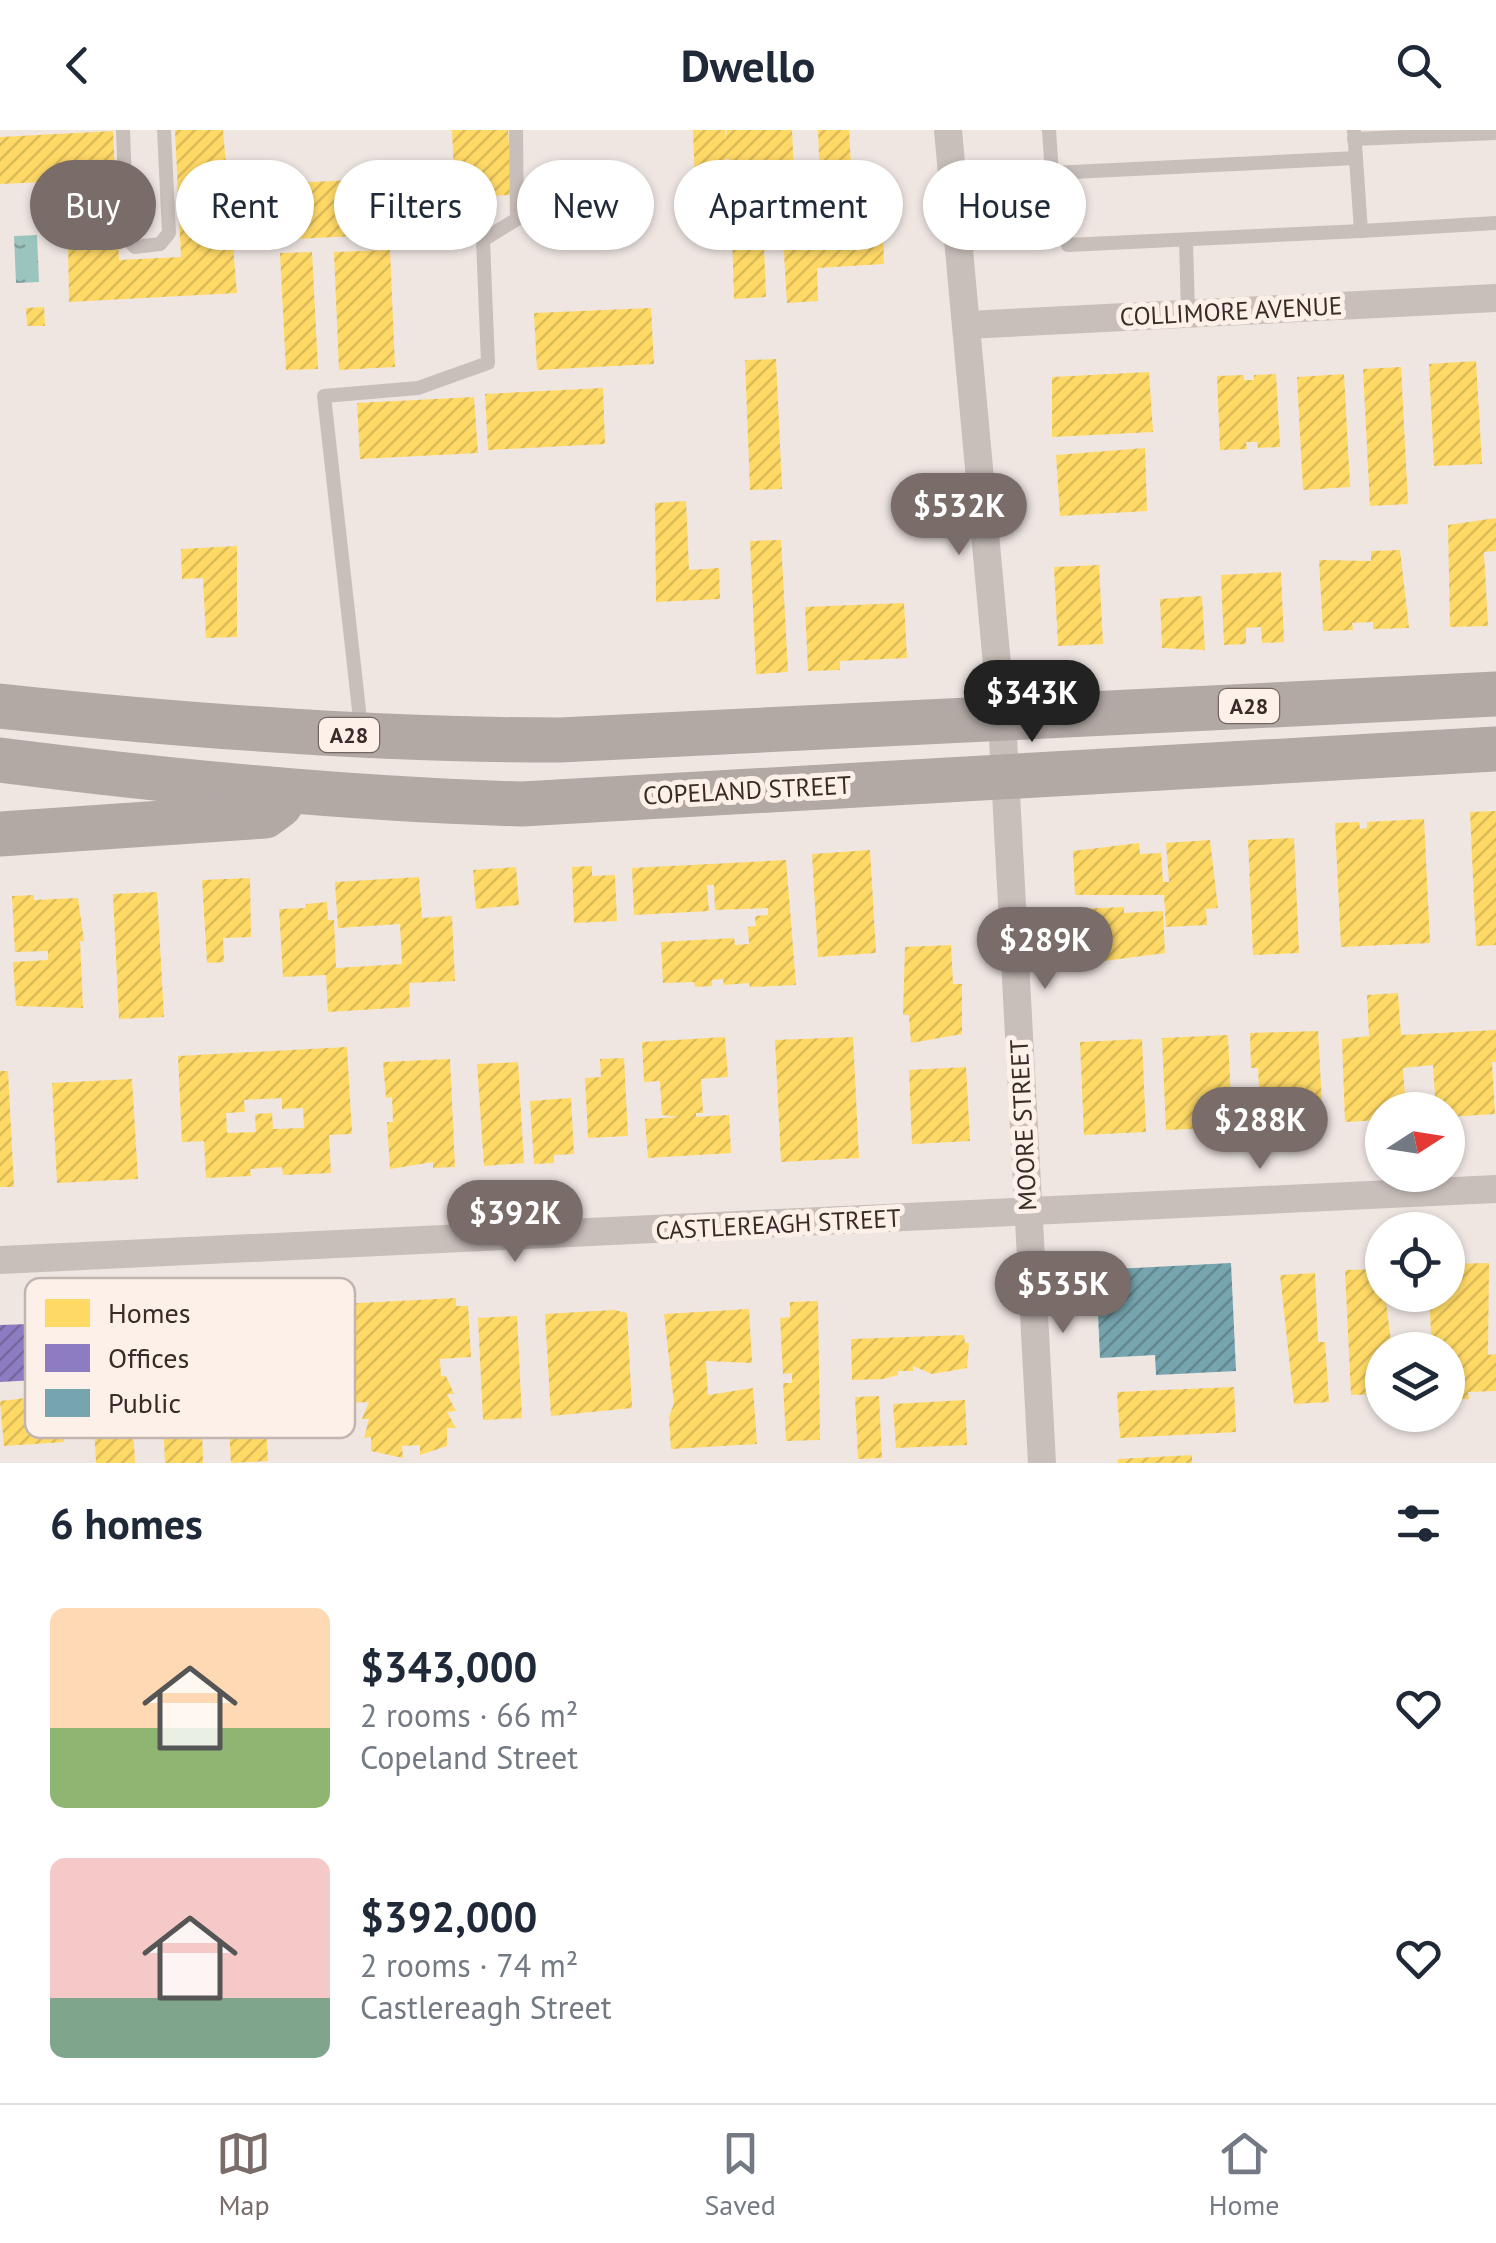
<!DOCTYPE html>
<meta charset="utf-8">
<style>
body{margin:0;font-family:"PT Sans",sans-serif;background:#f2f2f3;color:#1f2937;height:100vh;display:flex;flex-direction:column;font-size:38px;white-space:nowrap}
*{box-sizing:border-box;margin:0}
p{font-size:32px;color:#747a83}
.icon{flex:none;width:55px;height:55px;fill:none;stroke:currentColor;stroke-width:2;stroke-linecap:round;stroke-linejoin:round}
.map{position:relative;height:1333px;overflow:hidden}
.side{display:flex;flex-direction:column;background:#fff;flex:1}
.side>*{flex:none}
.guide{position:absolute;left:30px;top:30px;width:1438px;height:90px;display:flex;gap:20px}
.needle{width:65px;rotate:78deg}
.controls{position:absolute;left:1365px;top:962px;display:grid;gap:20px}
.controls a{display:grid;place-items:center;width:100px;height:100px;border-radius:50%;background:#fff;box-shadow:0 2px 8px #0004;font-size:50px}
.price{position:absolute;translate:-50% -85px;padding:0 22px;border-radius:35px;background:#796c69;color:#fff;font-size:32px;line-height:65px;filter:drop-shadow(0 2px 5px #0008)}
.price::after{content:'';position:absolute;left:50%;top:60px;width:30px;height:22px;margin-left:-15px;background:inherit;clip-path:polygon(0 0,100% 0,50% 100%)}
.price.on{background:#222;color:#fff}
ul{padding:0;list-style:none}
li{display:flex;align-items:center;gap:30px;height:250px;padding:0 50px}
li span{display:grid;place-items:center;flex:none;width:280px;height:200px;border-radius:15px;color:#555}
li>.icon{margin-inline-start:auto}
span .icon{width:120px;height:120px;fill:#fffc;stroke-width:1}
li b{font-size:42px}
h2{display:flex;justify-content:space-between;align-items:center;height:120px;padding:0 50px;font-size:42px}
.tag{padding:0 35px;border-radius:45px;background:#fff;box-shadow:0 2px 8px #0004;font-size:35px;line-height:90px}
.tag.on{background:#796c69;color:#fff}
header{display:flex;justify-content:space-between;align-items:center;height:130px;padding:0 50px;background:#fff;font-size:45px;font-weight:700}
.tab-bar{display:flex;justify-content:space-around;align-items:center;height:140px;border-top:2px solid #e0e1e3;background:#fff;font-size:28px;color:#747a83}
.tab-bar a{display:grid;justify-items:center;gap:5px}
.tab-bar .on{color:#796c69}
.map>svg:first-child{display:block}
.water{fill:url(#water-ripples)}
.homes{fill:url(#homes-hatch);fill-rule:evenodd}
.offices{fill:url(#offices-hatch)}
.public{fill:url(#public-hatch)}
.lines{fill:none;stroke-linecap:round;stroke-linejoin:round}
.service{stroke:#c9bfba;stroke-width:14}
.minor{stroke:#c9bfba;stroke-width:28}
.trunk{stroke:#b2a9a5;stroke-width:45}
.labels{text-anchor:middle;dominant-baseline:central;stroke-width:10;stroke-linejoin:round;paint-order:stroke}
.shield{fill:#fcf0e9;stroke:#746562;stroke-width:2.5}
.shield-label{font-size:22px;font-weight:bold;fill:#3a2a28}
.street-label{font-size:25px;fill:#3a2a28;stroke:#fcf0e9}
.key{fill:#fcf0e9;stroke:#c2b5af;stroke-width:2.5}
.key-label{font-size:28px;fill:#3a2a28}
</style>
<header><svg class="icon" aria-label="back" viewBox="0 0 24 24"><path d="M15 5l-7 7 7 7"/></svg>Dwello<svg class="icon" aria-label="search" viewBox="0 0 24 24"><circle cx="10" cy="10" r="6"/><path d="M15 15l6 6"/></svg></header>
<div class="map">
<svg width="1496" height="1333" viewBox="0 0 1496 1333">
<defs>
<pattern id="water-ripples" width="26" height="14" patternUnits="userSpaceOnUse" patternTransform="scale(2.5)"><rect width="26" height="14" fill="#9bc4be"/><path d="M2 4q2-2 4 0t4 0M15 11q2-2 4 0t4 0" fill="none" stroke="#7f9f9a"/></pattern>
<pattern id="homes-hatch" width="6" height="6" patternUnits="userSpaceOnUse" patternTransform="scale(2.5)"><rect width="6" height="6" fill="#ffd966"/><path d="M-1 1l2-2M0 6l6-6M5 7l2-2" fill="none" stroke="#dbba58"/></pattern>
<pattern id="offices-hatch" width="6" height="6" patternUnits="userSpaceOnUse" patternTransform="scale(2.5)"><rect width="6" height="6" fill="#8e7cc3"/><path d="M-1 1l2-2M0 6l6-6M5 7l2-2" fill="none" stroke="#75669e"/></pattern>
<pattern id="public-hatch" width="6" height="6" patternUnits="userSpaceOnUse" patternTransform="scale(2.5)"><rect width="6" height="6" fill="#76a5af"/><path d="M-1 1l2-2M0 6l6-6M5 7l2-2" fill="none" stroke="#62878e"/></pattern>
</defs>
<rect width="100%" height="100%" fill="#efe6e2"/>
<polygon class="water" points="37,105 39,152 16,153 14,106"/>
<g class="homes">
<polygon points="175,0 223,0 237,163 69,172 67,51 0,54 0,7 113,1 119,130 181,127"/>
<polygon points="452,0 508,0 512,65 455,67"/>
<polygon points="693,0 725,0 725,11 727,0 792,0 794,45 730,48 729,29 725,29 726,48 695,50"/>
<polygon points="818,0 849,0 852,52 870,51 871,83 807,86 806,54 826,53 820,50"/>
<polygon points="391,48 393,104 276,110 273,54"/>
<polygon points="762,67 766,167 734,169 732,101 697,102 696,70"/>
<polygon points="883,103 884,134 817,138 818,171 787,173 783,107"/>
<polygon points="390,120 395,237 339,240 334,122"/>
<polygon points="312,122 318,239 286,240 280,123"/>
<polygon points="44,177 45,196 27,196 26,178"/>
<polygon points="651,178 654,234 537,240 534,183"/>
<polygon points="776,229 782,359 750,360 745,230"/>
<polygon points="1476,231 1482,334 1434,336 1429,234"/>
<polygon points="1401,237 1408,374 1370,376 1363,239"/>
<polygon points="1149,242 1153,302 1052,307 1052,247"/>
<polygon points="1276,244 1280,317 1258,318 1257,312 1246,312 1247,319 1220,320 1217,246 1244,245 1244,250 1254,250 1254,245"/>
<polygon points="1344,244 1350,357 1303,360 1297,247"/>
<polygon points="603,258 605,314 488,320 485,264"/>
<polygon points="474,267 478,323 360,329 357,273"/>
<polygon points="1145,318 1147,381 1060,386 1056,325"/>
<polygon points="686,371 689,440 719,438 720,469 656,472 655,373"/>
<polygon points="1496,388 1496,421 1484,422 1488,496 1450,497 1448,395"/>
<polygon points="781,410 788,542 756,544 750,411"/>
<polygon points="237,416 237,507 206,508 203,448 182,449 181,419"/>
<polygon points="1400,420 1409,498 1373,499 1373,492 1352,493 1353,500 1323,501 1319,430 1371,431 1371,421"/>
<polygon points="1099,435 1103,514 1058,516 1054,437"/>
<polygon points="1281,442 1284,512 1262,513 1261,497 1246,498 1246,514 1224,515 1221,445"/>
<polygon points="1202,466 1205,520 1162,518 1160,469"/>
<polygon points="904,473 907,528 840,531 840,540 808,541 805,477"/>
<polygon points="1496,681 1496,815 1476,816 1470,682"/>
<polygon points="1424,689 1430,813 1341,817 1335,693 1359,692 1360,699 1367,698 1367,692"/>
<polygon points="1294,708 1299,823 1253,825 1248,710"/>
<polygon points="1210,710 1218,778 1206,779 1207,795 1166,797 1164,765 1075,765 1073,721 1139,713 1140,724 1161,723 1163,752 1169,752 1166,713"/>
<polygon points="870,720 876,823 818,827 812,724"/>
<polygon points="786,730 796,855 750,857 749,853 724,855 723,849 712,850 712,856 695,857 694,852 663,853 661,812 734,808 735,815 749,814 748,797 756,796 755,786 768,785 768,778 715,780 714,755 707,755 709,781 634,785 632,738"/>
<polygon points="592,736 592,746 615,745 617,791 574,793 572,737"/>
<polygon points="516,737 519,775 476,779 473,740"/>
<polygon points="419,747 422,788 452,786 455,851 409,853 410,877 328,882 326,845 283,847 279,779 306,778 306,774 327,772 328,790 334,790 336,838 402,834 400,794 338,798 335,752"/>
<polygon points="250,748 251,807 223,808 224,832 207,833 202,750"/>
<polygon points="157,762 164,887 119,889 113,764"/>
<polygon points="34,765 34,770 78,768 84,811 80,811 83,878 16,876 13,832 48,830 48,821 15,822 12,766"/>
<polygon points="1124,777 1124,783 1163,781 1165,823 1097,832 1096,822 1079,822 1077,779"/>
<polygon points="951,815 953,854 962,854 962,904 911,913 909,885 903,885 905,817"/>
<polygon points="1398,863 1401,905 1496,900 1496,932 1492,932 1495,984 1448,987 1448,980 1436,980 1433,935 1403,938 1406,980 1382,980 1382,990 1345,992 1342,909 1369,906 1367,865"/>
<polygon points="1318,901 1323,991 1254,994 1253,957 1259,957 1258,938 1251,938 1250,903"/>
<polygon points="1228,905 1232,997 1166,1000 1162,908"/>
<polygon points="725,907 728,947 701,949 703,983 696,983 696,987 729,985 731,1023 648,1028 645,989 679,987 662,985 660,951 644,952 642,912"/>
<polygon points="853,907 859,1028 781,1032 775,910"/>
<polygon points="1142,909 1146,1002 1084,1005 1080,912"/>
<path d="M347,917L352,1004L329,1005L331,1043L283,1045L282,1037L250,1039L251,1046L206,1048L204,1011L182,1012L178,926ZM282,968V979L303,978L304,998L273,999L272,983L255,984L256,1002L227,1003L226,983L245,982L244,970Z"/>
<polygon points="624,928 628,1006 588,1008 585,948 601,947 600,929"/>
<polygon points="450,929 455,1037 433,1038 433,1032 390,1039 387,992 393,992 392,967 386,968 383,932"/>
<polygon points="518,932 524,1033 484,1036 477,934"/>
<polygon points="966,937 970,1011 912,1014 909,940"/>
<polygon points="0,941 8,941 14,1057 0,1057"/>
<polygon points="132,949 138,1049 57,1053 52,953"/>
<polygon points="571,968 574,1024 554,1025 554,1033 534,1034 530,971"/>
<polygon points="1489,1133 1488,1225 1496,1224 1496,1261 1468,1262 1469,1269 1448,1270 1448,1220 1432,1220 1429,1165 1448,1165 1448,1134"/>
<polygon points="1382,1139 1392,1220 1382,1220 1382,1264 1351,1265 1345,1140"/>
<polygon points="1315,1143 1318,1212 1325,1212 1329,1272 1294,1274 1280,1145"/>
<polygon points="456,1168 456,1176 468,1176 471,1227 440,1229 441,1246 446,1246 454,1264 447,1264 456,1281 447,1282 456,1298 447,1298 447,1316 420,1325 420,1315 402,1316 403,1328 371,1321 371,1307 364,1308 369,1289 362,1289 369,1272 343,1273 340,1174"/>
<polygon points="818,1171 820,1310 786,1311 783,1253 792,1253 792,1243 783,1244 780,1188 790,1187 790,1172"/>
<polygon points="749,1179 752,1233 706,1231 708,1265 753,1258 757,1314 671,1319 669,1287 674,1273 664,1184"/>
<polygon points="614,1180 627,1183 632,1278 551,1286 545,1184"/>
<polygon points="517,1186 522,1288 483,1290 478,1188"/>
<polygon points="261,1196 268,1331 231,1333 223,1197"/>
<polygon points="197,1198 199,1243 191,1243 191,1248 200,1248 202,1294 193,1294 193,1300 202,1299 203,1333 165,1333 159,1200"/>
<polygon points="128,1201 135,1333 96,1333 89,1203"/>
<polygon points="964,1205 965,1213 969,1213 967,1238 932,1244 913,1236 913,1241 898,1241 898,1245 883,1249 852,1250 851,1209"/>
<polygon points="1234,1257 1236,1302 1120,1308 1117,1262"/>
<polygon points="61,1264 64,1312 4,1316 0,1271"/>
<polygon points="879,1266 882,1328 858,1329 855,1267"/>
<polygon points="965,1270 967,1315 896,1318 893,1274"/>
<polygon points="1192,1325 1192,1333 1118,1333 1118,1329"/>
</g>
<polygon class="offices" points="31,1194 35,1250 0,1252 0,1195"/>
<polygon class="public" points="1231,1133 1236,1241 1156,1245 1155,1225 1100,1228 1096,1140"/>
<g class="lines">
<g class="service">
<polyline points="123,0 127,108 135,117 160,114 169,103 164,0"/>
<polyline points="1049,0 1053,59 1068,115 1361,101"/>
<polyline points="1354,0 1361,101 1496,93"/>
<polyline points="1354,9 1496,3"/>
<polyline points="1052,43 1356,28"/>
<polyline points="1186,110 1188,183"/>
<polyline points="361,598 324,266 418,258 488,233 483,110 517,89 516,0"/>
</g>
<g class="minor">
<polyline points="948,0 1002,589 1042,1333"/>
<polyline points="967,195 1496,168"/>
<polyline points="0,1130 1496,1059"/>
</g>
<g class="trunk">
<path d="M0,576C186,596 373,610 560,610L1496,564"/>
<path d="M0,630C174,652 347,669 522,674L1496,619"/>
<polyline points="0,704 265,686 280,675 286,664"/>
</g>
</g>
<g class="labels">
<g class="shield">
<rect x="1219" y="559" width="60" height="34" rx="8"/>
<rect x="319" y="588" width="60" height="34" rx="8"/>
</g>
<g class="shield-label">
<text x="1249" y="576">A28</text>
<text x="349" y="605">A28</text>
</g>
<g class="street-label">
<text transform="translate(1231 181) rotate(-3)">COLLIMORE AVENUE</text>
<text transform="translate(747 660) rotate(-3)">COPELAND STREET</text>
<text transform="translate(1023 995) rotate(-93)">MOORE STREET</text>
<text transform="translate(778 1094) rotate(-3)">CASTLEREAGH STREET</text>
</g>
</g>
<rect x="25" y="1148" width="330" height="160" rx="15" class="key"/>
<rect x="45" y="1169" width="45" height="28" fill="#ffd966"/>
<rect x="45" y="1214" width="45" height="28" fill="#8e7cc3"/>
<rect x="45" y="1259" width="45" height="28" fill="#76a5af"/>
<g class="key-label">
<text x="108" y="1193">Homes</text>
<text x="108" y="1238">Offices</text>
<text x="108" y="1283">Public</text>
</g>
</svg>
<div class="controls">
<a><svg class="needle" viewBox="-14 -14 28 28"><path d="M0-13l5 13h-10z" fill="#e53935"/><path d="M0 13l5-13h-10z" fill="#747a83"/></svg></a>
<a><svg class="icon" aria-label="locate" viewBox="0 0 24 24"><circle cx="12" cy="12" r="6"/><path d="M12 2v4M12 18v4M2 12h4M18 12h4"/></svg></a>
<a><svg class="icon" aria-label="layers" viewBox="0 0 24 24"><path d="M12 4l9 5-9 5-9-5zM3 14l9 5 9-5"/></svg></a>
</div>
<b class="price" style="left:959px;top:428px">$532K</b>
<b class="price on" style="left:1032px;top:615px">$343K</b>
<b class="price" style="left:1045px;top:862px">$289K</b>
<b class="price" style="left:1260px;top:1042px">$288K</b>
<b class="price" style="left:515px;top:1135px">$392K</b>
<b class="price" style="left:1063px;top:1206px">$535K</b>
<div class="guide">
<a class="tag on">Buy</a>
<a class="tag">Rent</a>
<a class="tag">Filters</a>
<a class="tag">New</a>
<a class="tag">Apartment</a>
<a class="tag">House</a>
</div>
</div>
<section class="side">
<h2>6 homes<svg class="icon" aria-label="filters" viewBox="0 0 24 24"><path d="M4 7h16M4 17h16"/><circle cx="9" cy="7" r="2"/><circle cx="15" cy="17" r="2"/></svg></h2>
<ul>
<li><span style="background:linear-gradient(#ffd9b3 60%,#8fb573 0)"><svg class="icon" aria-label="home" viewBox="0 0 24 24"><path d="M3 11l9-7 9 7M6 9v11h12V9"/></svg></span><div><b>$343,000</b><p>2 rooms · 66 m²</p><p>Copeland Street</p></div><svg class="icon" aria-label="heart" viewBox="0 0 24 24"><path d="M12 20l-8-8c-3-5 5-10 8-4 3-6 11-1 8 4z"/></svg></li>
<li><span style="background:linear-gradient(#f6c9c9 70%,#7fa58c 0)"><svg class="icon" aria-label="home" viewBox="0 0 24 24"><path d="M3 11l9-7 9 7M6 9v11h12V9"/></svg></span><div><b>$392,000</b><p>2 rooms · 74 m²</p><p>Castlereagh Street</p></div><svg class="icon" aria-label="heart" viewBox="0 0 24 24"><path d="M12 20l-8-8c-3-5 5-10 8-4 3-6 11-1 8 4z"/></svg></li>
</ul>
</section>
<nav class="tab-bar">
<a class="on"><svg class="icon" aria-label="map" viewBox="0 0 24 24"><path d="M3 6l6-2 6 2 6-2v14l-6 2-6-2-6 2zM9 4v14M15 6v14"/></svg>Map</a>
<a><svg class="icon" aria-label="saved" viewBox="0 0 24 24"><path d="M7 4h10v16l-5-4-5 4z"/></svg>Saved</a>
<a><svg class="icon" aria-label="home" viewBox="0 0 24 24"><path d="M3 11l9-7 9 7M6 9v11h12V9"/></svg>Home</a>
</nav>
